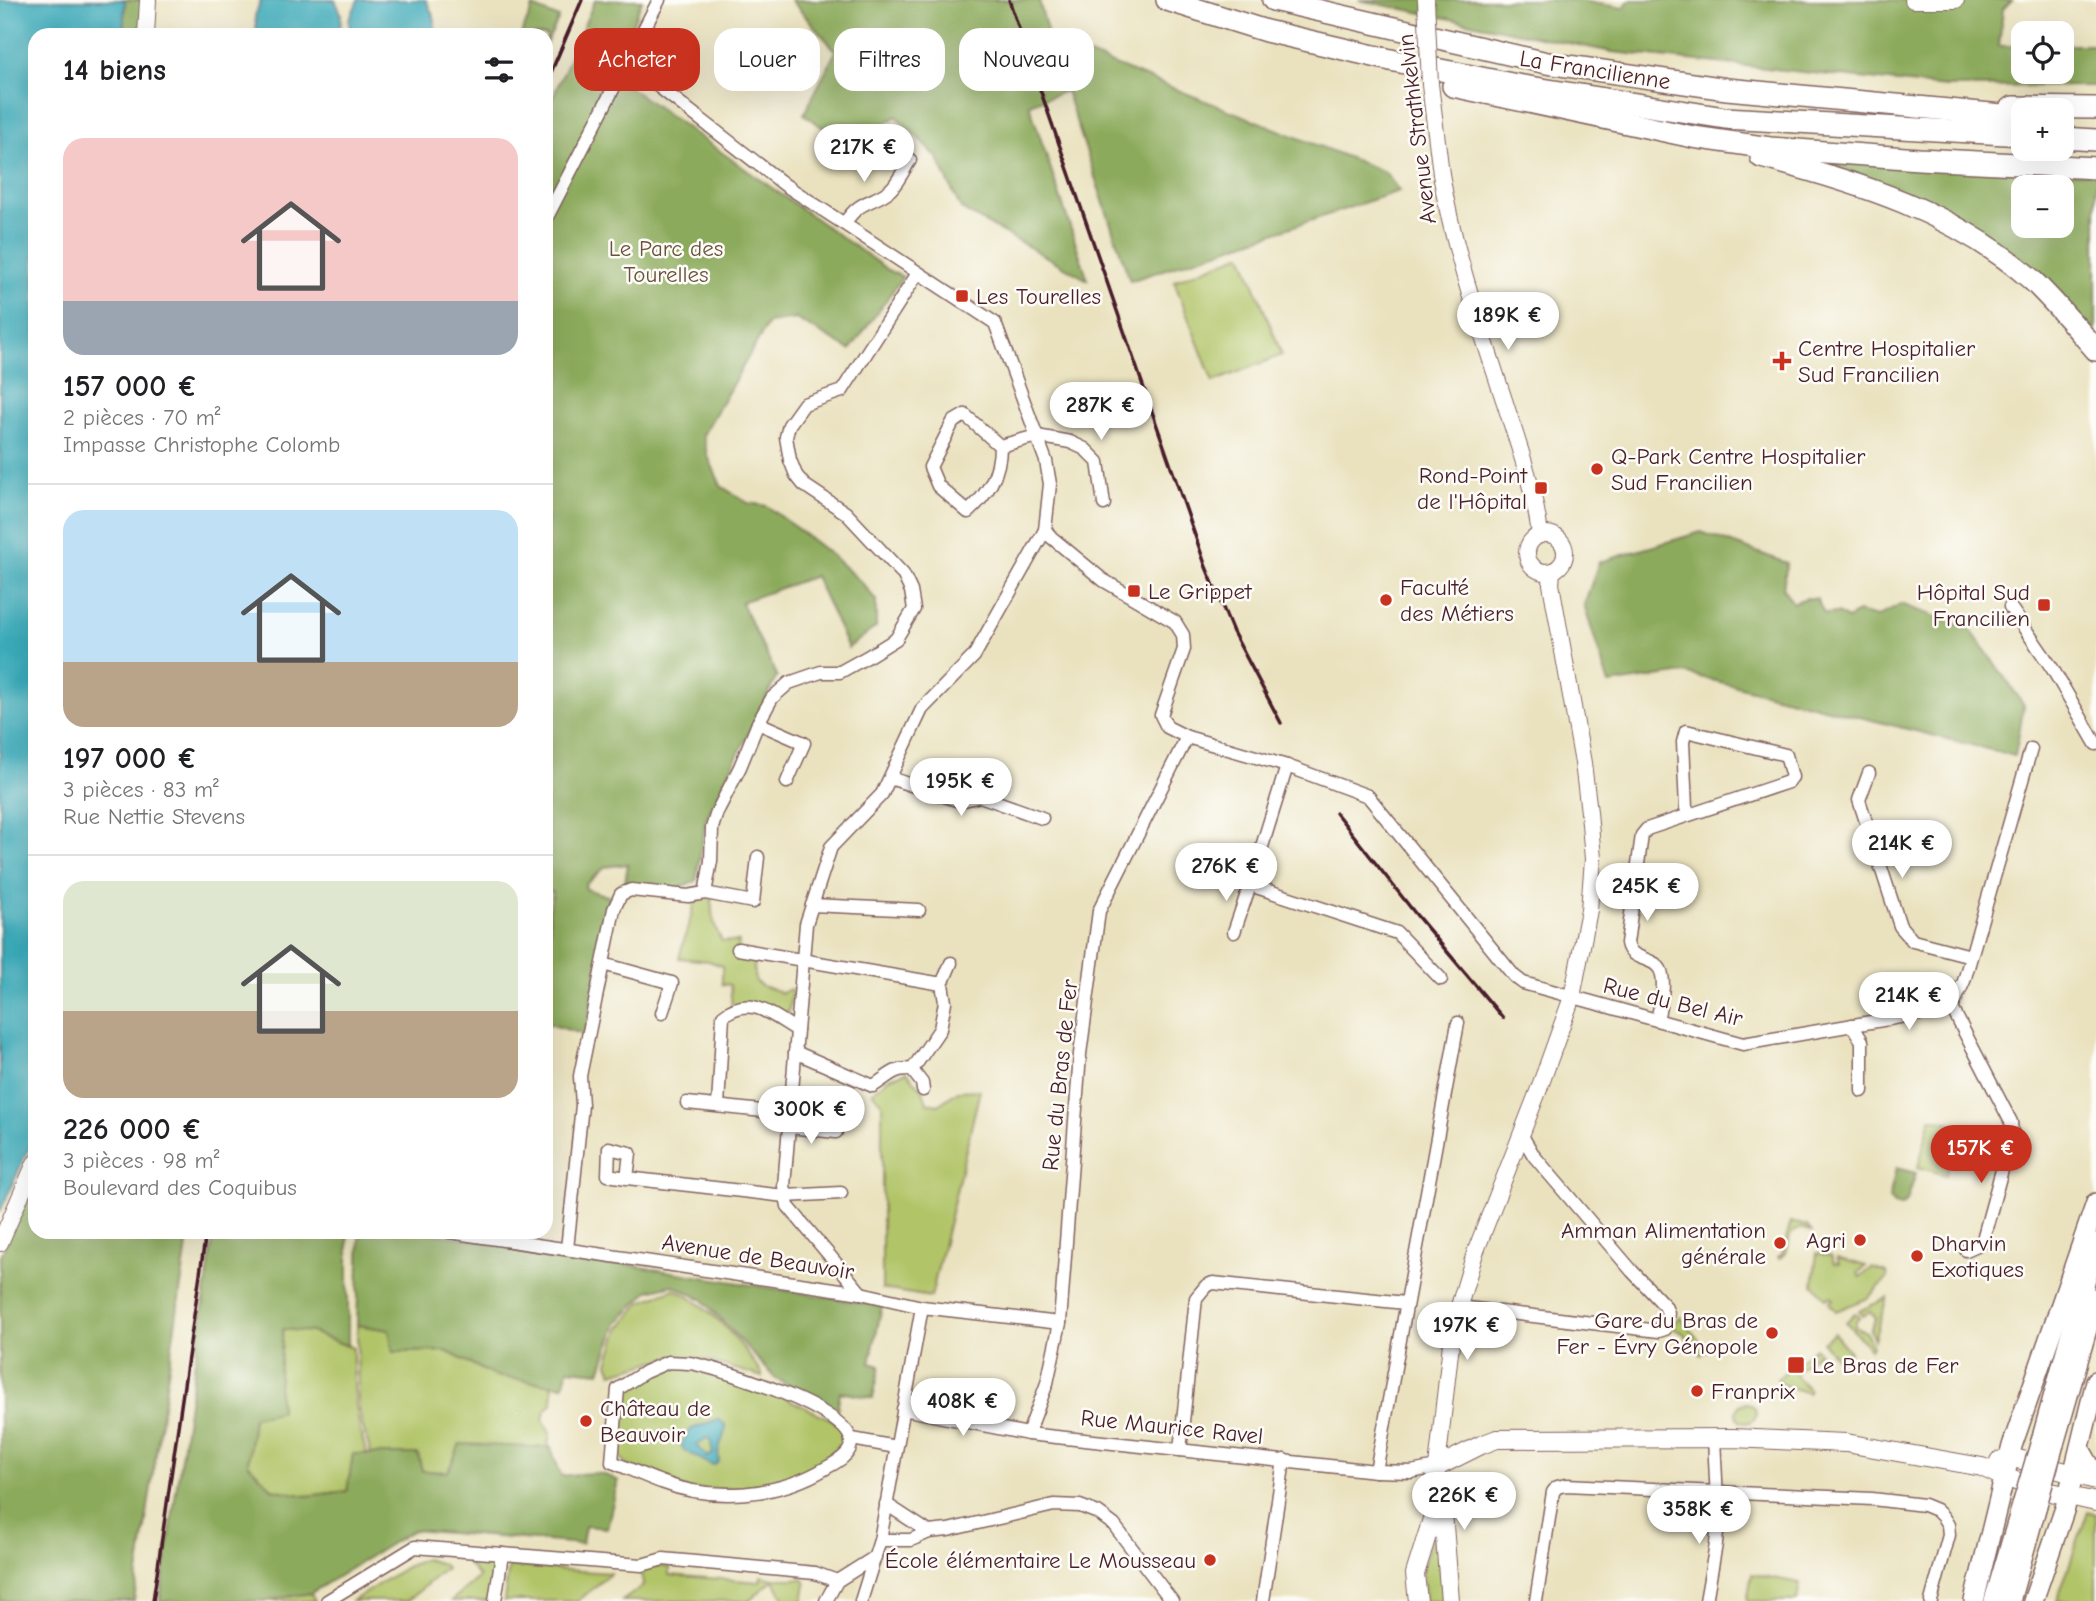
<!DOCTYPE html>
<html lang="fr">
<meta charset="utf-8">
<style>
body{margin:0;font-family:"Comic Neue",sans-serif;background:#f2f2f2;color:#202124;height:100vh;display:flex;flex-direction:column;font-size:26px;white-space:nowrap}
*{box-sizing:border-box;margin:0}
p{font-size:23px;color:#757577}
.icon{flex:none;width:38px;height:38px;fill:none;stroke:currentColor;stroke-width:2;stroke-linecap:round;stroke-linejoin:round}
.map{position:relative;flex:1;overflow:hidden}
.details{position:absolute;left:28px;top:28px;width:525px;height:1211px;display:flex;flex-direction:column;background:#fff;border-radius:21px;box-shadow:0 7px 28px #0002}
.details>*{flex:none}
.top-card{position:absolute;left:574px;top:28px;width:665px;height:63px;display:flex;gap:14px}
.tools{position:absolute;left:2011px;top:21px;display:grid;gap:14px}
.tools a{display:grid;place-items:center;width:63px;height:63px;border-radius:14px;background:#fff;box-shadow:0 7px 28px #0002;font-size:35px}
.price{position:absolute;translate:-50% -60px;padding:0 16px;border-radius:24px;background:#fff;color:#222;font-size:23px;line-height:46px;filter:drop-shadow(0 2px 4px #0008)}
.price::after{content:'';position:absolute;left:50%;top:42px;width:21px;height:16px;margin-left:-10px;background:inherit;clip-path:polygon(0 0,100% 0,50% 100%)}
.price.selected{background:#c8321e;color:#fff}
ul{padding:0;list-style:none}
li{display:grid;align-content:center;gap:14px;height:371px;padding:0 35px}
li+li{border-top:2px solid #e0e0e0}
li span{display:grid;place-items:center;height:217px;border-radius:21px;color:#555}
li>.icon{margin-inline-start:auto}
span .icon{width:126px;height:126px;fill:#fffc;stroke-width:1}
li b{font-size:30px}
h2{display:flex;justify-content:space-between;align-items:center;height:84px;padding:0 35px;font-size:30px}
.chip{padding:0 24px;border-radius:21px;background:#fff;box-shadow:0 7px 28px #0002;font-size:24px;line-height:63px}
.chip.selected{background:#c8321e;color:#fff}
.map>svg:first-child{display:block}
.green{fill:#b1c468;stroke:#7e724a;stroke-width:2}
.forest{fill:#8caa5c;stroke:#6b6444;stroke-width:2;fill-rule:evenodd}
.water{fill:#3baab9;stroke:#426472;stroke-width:2;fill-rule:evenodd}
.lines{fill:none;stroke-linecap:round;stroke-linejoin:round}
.minor-casing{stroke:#82635f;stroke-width:15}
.tertiary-casing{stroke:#82635f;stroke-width:18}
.secondary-casing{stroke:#82635f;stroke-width:20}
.primary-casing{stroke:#82635f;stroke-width:22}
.trunk-casing{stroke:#82635f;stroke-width:24}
.minor{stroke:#fff;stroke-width:12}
.tertiary{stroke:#fff;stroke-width:16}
.secondary{stroke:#fff;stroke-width:18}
.primary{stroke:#fff;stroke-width:19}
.trunk{stroke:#fff;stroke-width:21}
.rail{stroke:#4a1f2b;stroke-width:3.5}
.tertiary-bridge-casing{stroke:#82635f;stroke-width:18;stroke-linecap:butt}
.primary-bridge-casing{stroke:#82635f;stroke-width:22;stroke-linecap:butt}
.tertiary-bridge{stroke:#fff;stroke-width:16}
.primary-bridge{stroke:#fff;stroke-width:19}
.poi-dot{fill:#c8321e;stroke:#fdfcf7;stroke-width:2.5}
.labels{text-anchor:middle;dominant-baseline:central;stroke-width:5;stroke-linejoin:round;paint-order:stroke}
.street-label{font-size:23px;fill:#4a1f2b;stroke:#fdfcf7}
.park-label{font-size:23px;fill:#69513d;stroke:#fdfcf7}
.poi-label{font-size:23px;fill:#4a1f2b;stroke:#fdfcf7;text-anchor:start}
</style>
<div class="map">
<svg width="2096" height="1601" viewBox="0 0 2096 1601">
<rect width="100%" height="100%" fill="#fdfcf7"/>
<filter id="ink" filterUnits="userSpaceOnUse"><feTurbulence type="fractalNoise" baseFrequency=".0143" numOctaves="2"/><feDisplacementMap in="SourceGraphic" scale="14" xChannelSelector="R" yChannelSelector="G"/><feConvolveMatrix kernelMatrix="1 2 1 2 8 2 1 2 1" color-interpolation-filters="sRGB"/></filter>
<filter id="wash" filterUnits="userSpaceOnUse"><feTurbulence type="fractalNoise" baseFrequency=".00686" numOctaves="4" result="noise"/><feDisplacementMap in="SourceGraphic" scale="28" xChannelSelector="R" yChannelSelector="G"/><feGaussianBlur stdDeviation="1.57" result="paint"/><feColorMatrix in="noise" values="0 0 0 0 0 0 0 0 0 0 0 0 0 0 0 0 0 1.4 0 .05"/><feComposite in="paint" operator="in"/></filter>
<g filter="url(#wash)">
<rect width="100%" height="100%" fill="#eae2bf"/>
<g class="green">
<polygon points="1242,254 1282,355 1213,382 1174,281"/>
<path d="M695,895H712C710,910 714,928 722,941L739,942L738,949L744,957L755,959C751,988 757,983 782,993L790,989L792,990L788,1015L780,1020L762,1009L732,1008L730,985L722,984V966L709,961L679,958L695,902Z"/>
<polygon points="907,1072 923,1090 927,1103 938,1105 958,1091 980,1090 931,1297 882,1289 882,1103 872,1092 889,1078"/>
<polygon points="1931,1118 1959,1125 1946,1175 1918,1167"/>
<path d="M1791,1222L1807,1226L1811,1231L1801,1228L1791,1234C1786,1247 1792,1248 1779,1259L1778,1257L1782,1254Z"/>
<polygon points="1817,1253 1831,1256 1834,1263 1839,1264 1837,1258 1866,1266 1858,1273 1860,1277 1872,1268 1887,1273 1888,1278 1868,1298 1836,1311 1829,1303 1834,1299 1831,1296 1826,1299 1813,1284"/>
<path d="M674,1289C711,1305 740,1342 762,1374V1377L702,1359L673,1356L612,1373L608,1363L619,1329L641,1302Z"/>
<polygon points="1887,1298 1874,1339 1870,1330 1876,1317 1870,1312 1862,1316 1859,1311"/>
<polygon points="1855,1313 1859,1318 1855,1323 1855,1327 1866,1332 1872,1346 1870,1349 1846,1322"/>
<polygon points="1680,1317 1707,1350 1701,1355 1683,1333 1674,1329 1675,1321"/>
<polygon points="357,1325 390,1330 393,1352 446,1351 495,1376 553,1385 552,1404 546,1409 543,1419 550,1433 548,1445 551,1448 460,1444 448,1472 422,1471 417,1454 371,1454 361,1420 358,1399"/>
<path d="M283,1329L311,1332L353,1348C353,1385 355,1419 367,1454L353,1455L348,1491L306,1496L273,1489L248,1464L253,1416L280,1411L278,1386Z"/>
<polygon points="1834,1333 1850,1352 1839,1361 1823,1342"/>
<polygon points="1815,1348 1819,1352 1795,1372 1798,1379 1810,1390 1808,1393 1781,1384 1777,1379"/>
<polygon points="668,1362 738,1376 839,1423 850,1449 779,1487 688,1490 631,1469 619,1455 625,1390"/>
<circle cx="1746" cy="1413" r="10"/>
<polygon points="2088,1511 2096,1514 2096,1601 2057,1601"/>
<polygon points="1437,1522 1444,1601 1425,1601 1422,1568"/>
<polygon points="425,1559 443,1564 446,1568 407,1601 352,1601 406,1567"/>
<polygon points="467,1563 500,1567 495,1601 451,1601 479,1577"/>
<polygon points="642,1565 669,1567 669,1575 760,1582 761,1576 774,1579 803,1579 806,1584 803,1601 787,1601 778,1589 774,1579 749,1601 622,1601 643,1586"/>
<polygon points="509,1566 611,1573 578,1601 504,1601"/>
<polygon points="1752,1574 1800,1583 1797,1601 1747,1601"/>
<polygon points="311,1593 315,1601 263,1601"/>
</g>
<g class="forest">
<polygon points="125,0 146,0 143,35 123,35"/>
<polygon points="595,0 642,0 612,75 888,270 903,277 850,350 796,319 768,323 703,435 707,454 721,486 748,503 767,506 829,553 862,583 876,600 876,627 848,648 815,576 741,602 777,676 706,819 696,881 672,890 625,883 628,864 605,867 585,885 586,889 610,897 585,1035 546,1023 546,942 550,928 549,909 553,892 546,891 546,113"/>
<polygon points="791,0 1039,0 1049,39 1385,172 1399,191 1130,281 1066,91 1029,104 1088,280 961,209 937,157 896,116 851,148 804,114 836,51"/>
<polygon points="1359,0 1575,0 1624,8 1629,0 2012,0 2003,9 1999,46 2023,46 2023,72 2062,72 2062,45 2096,45 2096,86 1946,87 1612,52"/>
<polygon points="533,7 559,18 546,44 546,35 521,35"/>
<path d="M1829,159L2096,174V331L1965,220L1917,197L1827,164ZM2023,187H2062V226H2023Z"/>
<polygon points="1701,532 1787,563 1783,588 1793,603 1806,598 1817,599 1824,614 1837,613 1848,619 1858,612 1877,617 1901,604 1970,629 2024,705 2015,756 1684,673 1609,684 1584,605 1599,562"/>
<polygon points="1896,1168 1916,1173 1907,1201 1902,1206 1895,1205 1889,1199"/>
<polygon points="35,1176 35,1232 189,1232 134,1601 0,1601 0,1258"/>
<path d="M214,1232H348V1346L311,1332L283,1329L278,1386L280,1412L253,1417L248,1464L273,1489L306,1496L347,1491L353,1454H418L422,1471L448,1472L460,1444L551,1448L561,1476C581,1474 601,1469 618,1481L607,1528L585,1526L582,1544L413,1530L311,1593L263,1601H160Z"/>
<polygon points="360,1232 425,1232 882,1306 870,1363 880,1366 873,1398 840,1392 837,1411 776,1379 702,1299 673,1285 648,1291 617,1323 600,1372 568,1369 563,1386 495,1376 446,1351 393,1352 389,1330 357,1325"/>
</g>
<g class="water">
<polygon points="0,0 125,0 123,35 35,35 35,1134 0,1212"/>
<polygon points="261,0 335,0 341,13 340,35 257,35 255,16"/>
<polygon points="358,0 426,0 435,20 434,35 350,35 349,20"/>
<path d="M718,1419L726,1425C726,1439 715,1446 719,1461L715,1465C708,1465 690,1453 683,1449L681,1444L691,1429ZM706,1438L710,1439L713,1454L707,1457L697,1445Z"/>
</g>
</g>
<g filter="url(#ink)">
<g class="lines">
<g class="minor-casing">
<g id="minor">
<polyline points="627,62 785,185 995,323 1046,461 1050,484 1045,530 1051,537 1103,580 1175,622 1183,635 1184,649 1161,715 1167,727 1187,737 1287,766 1368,796 1514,976 1523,983 1743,1044 1952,1008 1964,981 2031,749"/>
<polyline points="546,219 659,0"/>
<path d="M845,223C859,199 876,203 891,189C899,181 904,169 910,160"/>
<path d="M1000,446C1000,474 988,494 968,512L938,486L930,467L953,422L965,415L1000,446L1037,436L1070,442L1085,449L1098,462L1104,504"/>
<polyline points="2010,607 2052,668 2096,744"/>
<polyline points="758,723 804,743 787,782"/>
<polyline points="1287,766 1250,885 1397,933 1441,979"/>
<polyline points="1869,773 1859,800 1900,926 1913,941 1971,956"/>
<polyline points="890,778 960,801 980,796 1042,818"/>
<polyline points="705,893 753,902 758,857"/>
<polyline points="812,905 919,910"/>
<polyline points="1234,932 1250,885"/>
<polyline points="738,949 942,984"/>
<polyline points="603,964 672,983 662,1013"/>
<polyline points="1952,1008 2011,1122 2012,1133 1982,1243 1966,1250"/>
<path d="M1657,1020C1660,1006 1665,989 1662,975C1659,955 1630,963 1627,943L1642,835L1647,829L1788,782L1792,777L1786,755L1686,731L1683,742L1686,808L1690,814"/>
<polyline points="1852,1025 1862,1041 1862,1091"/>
<path d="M795,1052L873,1086C887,1078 895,1066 912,1070L940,1029L945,1002L942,984L951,963"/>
<polyline points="912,1070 922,1083 923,1090"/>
<polyline points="687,1103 790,1114"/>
<path d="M718,1106L723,1016C750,994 772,1015 797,1030"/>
<polyline points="789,1127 836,1132"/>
<polyline points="627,1178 630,1153 609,1148 608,1175 627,1178 785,1196 841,1193"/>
<polyline points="449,1232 861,1293 922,1307 1060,1323"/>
<polyline points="567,1249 582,1105 580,1076 614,909 621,894 631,890 688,896 705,893 711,861 712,828 717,812 740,767 758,723 772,698 789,683 821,672 840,672 867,657 896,639 914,609 911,591 903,574 846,513 804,485 796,475 790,460 786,437 789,425 804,404 842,391 918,273"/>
<polyline points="861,1293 788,1206 784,1186 806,924 831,847 882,794 922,709 974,656 1045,530"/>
<polyline points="1459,1307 1659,1331 1665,1329 1668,1313 1665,1306 1632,1271 1534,1156 1521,1134"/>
<path d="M668,1362C677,1363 686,1362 695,1364C723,1370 853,1410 851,1443C851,1455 835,1463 826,1468C778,1497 713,1502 661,1482C644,1476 628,1468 612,1462L618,1389L645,1372Z"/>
<polyline points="903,1409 1028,1434 1376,1471 1411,1472 1437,1467"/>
<polyline points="1028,1434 1047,1383 1060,1323 1080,1054 1099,911 1187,737"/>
<polyline points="852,1439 896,1447"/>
<polyline points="1180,1450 1196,1298 1206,1286 1213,1283 1405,1303"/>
<polyline points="1376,1471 1458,1023"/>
<polyline points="886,1504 929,1532"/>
<polyline points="880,1540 911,1540 929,1532 948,1530 1054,1505 1080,1506 1098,1513 1114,1525 1172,1601"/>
<polyline points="327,1601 415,1547 614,1563 642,1565 663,1559 815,1573 837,1581"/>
<polyline points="495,1601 502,1554"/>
<polyline points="826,1601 837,1581 875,1557"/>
<polyline points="861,1601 880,1540 922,1307"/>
<polyline points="1263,1601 1284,1460"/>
<polyline points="1536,1601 1553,1492 1557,1487 1566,1485 1872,1499 1924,1505 1936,1510 1943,1517 1948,1525 1949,1535 1931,1601"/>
<polyline points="1706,1601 1716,1544 1718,1521 1714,1438"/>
</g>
</g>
<g class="tertiary-casing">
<g id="tertiary">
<polyline points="1913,0 1956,0"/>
<polyline points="146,35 148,0"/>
<path d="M1441,174C1454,253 1481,329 1506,406C1519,447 1535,491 1540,535"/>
<circle cx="1546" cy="553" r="19"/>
<polyline points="0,1243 35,1163"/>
<polyline points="1437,1467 1453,1326 1475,1253 1539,1089 1572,997 1589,910 1593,859 1589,812 1583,763 1551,584 1552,572"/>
</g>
</g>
<g class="secondary-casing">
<g id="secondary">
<polyline points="1999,1461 2010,1457 2096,1480"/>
<polyline points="1437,1467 1481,1445 1497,1439 1733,1438 1846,1443 1982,1467 2003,1477 2051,1492 2096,1502"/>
<polyline points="1442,1500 1450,1601"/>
<polyline points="1418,1601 1415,1574 1433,1516 1432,1501 1437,1467"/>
</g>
</g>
<g class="primary-casing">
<g id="primary">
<polyline points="2041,1441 2096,1243"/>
<polyline points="2054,1444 2096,1298"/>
<polyline points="2080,1449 2096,1477"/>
<polyline points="1974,1601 2012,1446 2096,1203"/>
<polyline points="1994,1601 2023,1502"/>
<polyline points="2010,1601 2037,1505"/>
<polyline points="2033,1601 2065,1508 2096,1381"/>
</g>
</g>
<g class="trunk-casing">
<g id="trunk">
<polyline points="1167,0 1266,31 1395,61 1517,85 1725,118 2023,135"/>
<polyline points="1273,0 1547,63 1727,89 2023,117"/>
<polyline points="1453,86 1693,137 1770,148 1919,159 2096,168"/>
<polyline points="2009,110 2013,107 2096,108"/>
<polyline points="2062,138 2096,140"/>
<path d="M1761,157C1858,182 1954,212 2031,279C2054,301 2075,326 2096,350"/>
</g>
</g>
<use href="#minor" class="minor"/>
<use href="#tertiary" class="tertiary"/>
<use href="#secondary" class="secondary"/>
<use href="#primary" class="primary"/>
<use href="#trunk" class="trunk"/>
<g class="rail">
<polyline points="1009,0 1206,567 1233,632 1281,723"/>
<polyline points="546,84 582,0"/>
<polyline points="1336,813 1418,917 1503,1018"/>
<polyline points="153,1601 206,1232"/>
</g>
<g class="tertiary-bridge-casing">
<polyline id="tertiary-bridge" points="1426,0 1430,84 1441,174"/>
</g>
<g class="primary-bridge-casing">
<g id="primary-bridge">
<polyline points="2023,1502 2041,1441"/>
<polyline points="2037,1505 2054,1444"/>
</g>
</g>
<use href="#tertiary-bridge" class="tertiary-bridge"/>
<use href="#primary-bridge" class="primary-bridge"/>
</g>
</g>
<g class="poi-dot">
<rect x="955" y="289" width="14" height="14" rx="3.5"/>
<path d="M1778.5 350.5h7v7h7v7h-7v7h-7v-7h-7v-7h7z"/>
<circle cx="1597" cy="469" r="7"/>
<rect x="1534" y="481" width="14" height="14" rx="3.5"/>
<rect x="1127" y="584" width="14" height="14" rx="3.5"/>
<circle cx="1386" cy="600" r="7"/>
<rect x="2037" y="598" width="14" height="14" rx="3.5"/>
<circle cx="1860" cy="1240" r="7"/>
<circle cx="1780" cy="1243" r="7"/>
<circle cx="1917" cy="1256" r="7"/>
<circle cx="1772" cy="1333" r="7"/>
<rect x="1787" y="1356" width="18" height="18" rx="3.5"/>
<circle cx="1697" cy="1391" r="7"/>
<circle cx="586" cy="1421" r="7"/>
<circle cx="1210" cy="1560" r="7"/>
</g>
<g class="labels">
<g class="street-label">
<text transform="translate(1595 70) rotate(9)">La Francilienne</text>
<text transform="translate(1417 129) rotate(-97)">Avenue Strathkelvin</text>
<text transform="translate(1673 1002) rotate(14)">Rue du Bel Air</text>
<text transform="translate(1060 1075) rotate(-84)">Rue du Bras de Fer</text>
<text transform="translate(758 1257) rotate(9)">Avenue de Beauvoir</text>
<text transform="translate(1172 1427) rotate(6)">Rue Maurice Ravel</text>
</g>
<g class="park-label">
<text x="666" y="248">Le Parc des<tspan x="666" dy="26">Tourelles</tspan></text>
</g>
<g class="poi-label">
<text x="976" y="296">Les Tourelles</text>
<text x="1798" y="348">Centre Hospitalier<tspan x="1798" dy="26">Sud Francilien</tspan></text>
<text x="1611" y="456">Q-Park Centre Hospitalier<tspan x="1611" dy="26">Sud Francilien</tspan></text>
<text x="1527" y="475" text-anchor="end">Rond-Point<tspan x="1527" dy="26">de l'Hôpital</tspan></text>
<text x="1400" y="587">Faculté<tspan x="1400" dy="26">des Métiers</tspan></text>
<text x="1148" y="591">Le Grippet</text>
<text x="2030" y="592" text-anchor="end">Hôpital Sud<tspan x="2030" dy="26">Francilien</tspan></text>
<text x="1766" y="1230" text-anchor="end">Amman Alimentation<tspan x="1766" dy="26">générale</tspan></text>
<text x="1846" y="1240" text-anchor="end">Agri</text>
<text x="1931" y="1243">Dharvin<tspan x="1931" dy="26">Exotiques</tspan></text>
<text x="1758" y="1320" text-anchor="end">Gare du Bras de<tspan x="1758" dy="26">Fer - Évry Génopole</tspan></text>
<text x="1812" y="1365">Le Bras de Fer</text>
<text x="1711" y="1391">Franprix</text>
<text x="600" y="1408">Château de<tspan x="600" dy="26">Beauvoir</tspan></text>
<text x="1196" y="1560" text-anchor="end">École élémentaire Le Mousseau</text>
</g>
</g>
</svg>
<div class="tools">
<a><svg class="icon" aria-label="locate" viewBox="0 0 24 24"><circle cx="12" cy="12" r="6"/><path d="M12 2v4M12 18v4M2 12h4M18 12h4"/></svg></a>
<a>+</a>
<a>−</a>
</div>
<b class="price" style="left:864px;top:184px">217K €</b>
<b class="price" style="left:1508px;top:352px">189K €</b>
<b class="price" style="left:1101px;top:442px">287K €</b>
<b class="price" style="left:961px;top:818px">195K €</b>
<b class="price" style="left:1902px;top:880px">214K €</b>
<b class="price" style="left:1226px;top:903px">276K €</b>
<b class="price" style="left:1647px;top:923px">245K €</b>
<b class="price" style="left:1909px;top:1032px">214K €</b>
<b class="price" style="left:811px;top:1146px">300K €</b>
<b class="price selected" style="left:1981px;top:1185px">157K €</b>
<b class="price" style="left:1467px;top:1362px">197K €</b>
<b class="price" style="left:963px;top:1438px">408K €</b>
<b class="price" style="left:1464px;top:1532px">226K €</b>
<b class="price" style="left:1699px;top:1546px">358K €</b>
<div class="top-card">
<a class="chip selected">Acheter</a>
<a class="chip">Louer</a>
<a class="chip">Filtres</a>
<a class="chip">Nouveau</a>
</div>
<section class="details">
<h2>14 biens<svg class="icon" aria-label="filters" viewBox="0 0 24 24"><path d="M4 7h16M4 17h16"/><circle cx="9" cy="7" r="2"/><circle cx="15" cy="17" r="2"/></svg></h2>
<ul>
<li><span style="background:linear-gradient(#f6c9c9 75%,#9aa5b1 0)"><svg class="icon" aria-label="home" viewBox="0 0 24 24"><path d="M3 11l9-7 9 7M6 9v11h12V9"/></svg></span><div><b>157 000 €</b><p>2 pièces · 70 m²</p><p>Impasse Christophe Colomb</p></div></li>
<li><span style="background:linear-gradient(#bfe0f5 70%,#b9a48a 0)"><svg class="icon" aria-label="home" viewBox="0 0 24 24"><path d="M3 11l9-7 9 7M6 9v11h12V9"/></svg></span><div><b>197 000 €</b><p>3 pièces · 83 m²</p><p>Rue Nettie Stevens</p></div></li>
<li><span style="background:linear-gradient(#dfe7d0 60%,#b9a48a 0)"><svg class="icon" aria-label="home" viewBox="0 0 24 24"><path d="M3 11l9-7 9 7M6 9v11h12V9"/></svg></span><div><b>226 000 €</b><p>3 pièces · 98 m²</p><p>Boulevard des Coquibus</p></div></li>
</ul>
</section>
</div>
